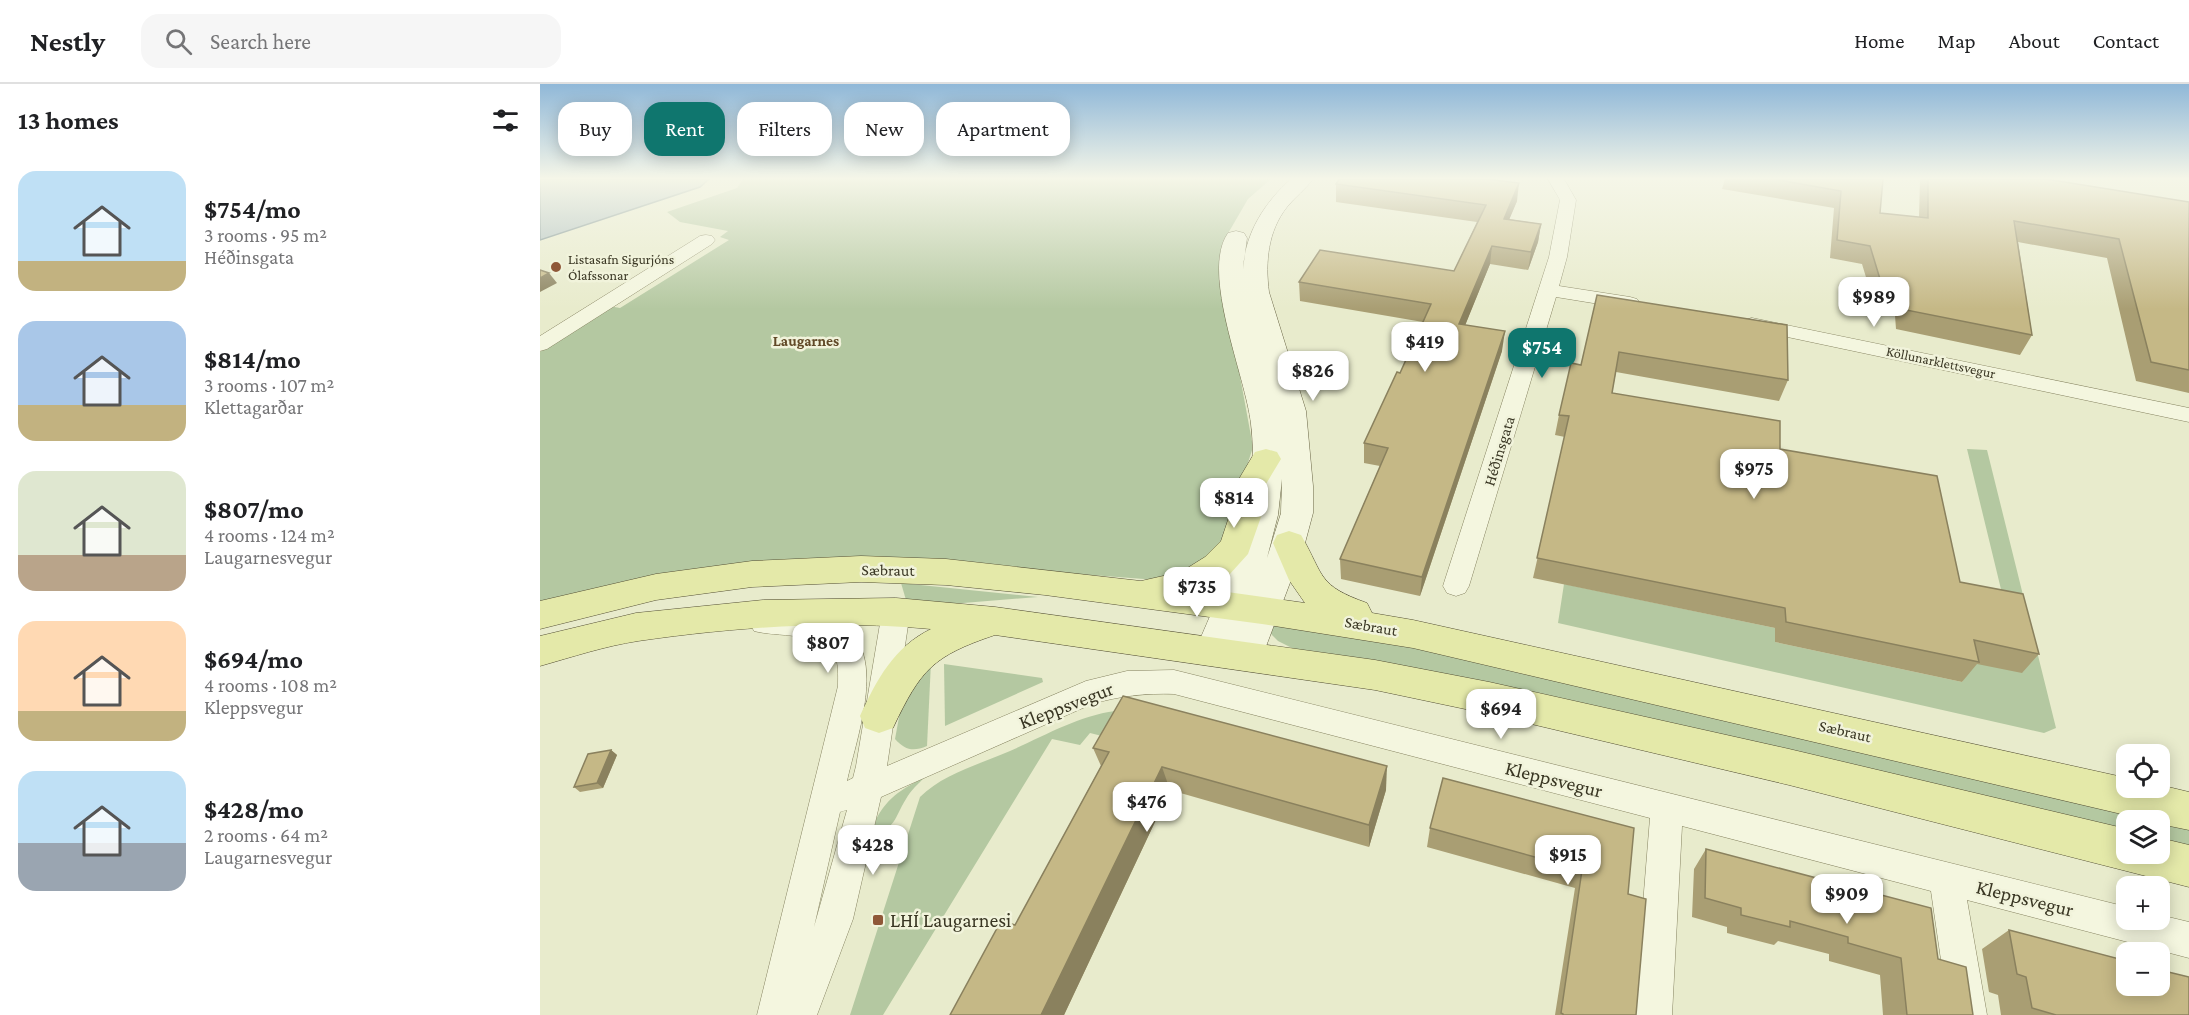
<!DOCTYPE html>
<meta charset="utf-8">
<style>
body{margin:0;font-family:"Crimson Pro",serif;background:#f6f6f6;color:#202124;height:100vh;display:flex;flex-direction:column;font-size:22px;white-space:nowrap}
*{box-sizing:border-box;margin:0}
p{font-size:20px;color:#757577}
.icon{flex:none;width:33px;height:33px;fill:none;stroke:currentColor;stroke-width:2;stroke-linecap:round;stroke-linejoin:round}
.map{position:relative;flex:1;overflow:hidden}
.drawer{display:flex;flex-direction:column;background:#fff;width:540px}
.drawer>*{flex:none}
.guide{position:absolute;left:18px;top:18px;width:570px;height:54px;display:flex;gap:12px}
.tools{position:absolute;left:1576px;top:660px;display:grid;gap:12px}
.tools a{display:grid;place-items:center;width:54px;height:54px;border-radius:12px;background:#fff;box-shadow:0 3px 15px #0003;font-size:30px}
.price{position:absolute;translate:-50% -51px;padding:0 14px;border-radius:12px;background:#fff;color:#222;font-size:20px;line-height:39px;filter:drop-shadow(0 2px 3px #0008)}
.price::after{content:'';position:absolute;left:50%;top:36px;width:18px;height:14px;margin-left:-9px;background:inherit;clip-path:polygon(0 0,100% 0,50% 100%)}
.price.selected{background:#0f766e;color:#fff}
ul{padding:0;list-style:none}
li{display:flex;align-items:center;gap:18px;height:150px;padding:0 18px}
li span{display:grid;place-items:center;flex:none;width:168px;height:120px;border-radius:18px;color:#555}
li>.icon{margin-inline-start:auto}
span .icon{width:72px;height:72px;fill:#fffc;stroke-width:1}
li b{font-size:26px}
h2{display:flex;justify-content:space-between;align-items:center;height:72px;padding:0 18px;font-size:26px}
.pill{padding:0 21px;border-radius:18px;background:#fff;box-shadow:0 3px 15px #0003;font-size:21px;line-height:54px}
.pill.selected{background:#0f766e;color:#fff}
header{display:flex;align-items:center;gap:36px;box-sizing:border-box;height:84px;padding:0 30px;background:#fff;border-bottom:2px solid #e0e0e0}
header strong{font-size:28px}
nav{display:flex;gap:33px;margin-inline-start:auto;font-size:21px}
.search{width:420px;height:54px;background:#f6f6f6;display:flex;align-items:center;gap:15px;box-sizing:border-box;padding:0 21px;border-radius:18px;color:#757577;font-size:22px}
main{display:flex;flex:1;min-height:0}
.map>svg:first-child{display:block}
.green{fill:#b4c8a1}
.water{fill:#acbec0;stroke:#738a8e;stroke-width:1.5}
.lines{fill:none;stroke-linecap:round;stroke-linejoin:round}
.minor-casing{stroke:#868361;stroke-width:1}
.secondary-casing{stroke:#686444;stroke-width:1}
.primary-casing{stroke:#555035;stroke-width:1}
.minor{fill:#f4f6df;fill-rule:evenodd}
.secondary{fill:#f4f6df;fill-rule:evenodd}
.primary{fill:#e4e9a9;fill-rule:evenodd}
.wall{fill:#a99e73}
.shaded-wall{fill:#8a815e}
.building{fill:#c5b886;stroke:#8a815e;stroke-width:1.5}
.poi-dot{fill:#8f5838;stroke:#f1f3db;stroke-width:2}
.labels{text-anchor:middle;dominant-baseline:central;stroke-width:5;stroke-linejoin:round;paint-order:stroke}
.far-poi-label{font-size:14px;fill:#393623;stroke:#f1f3db;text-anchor:start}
.far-street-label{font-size:14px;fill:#393623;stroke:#f1f3db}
.far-neighbourhood-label{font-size:15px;font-weight:bold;fill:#614927;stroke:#f1f3db}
.street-label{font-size:16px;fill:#393623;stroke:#f1f3db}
.near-street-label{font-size:20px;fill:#393623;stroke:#f1f3db}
.near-poi-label{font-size:20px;fill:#393623;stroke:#f1f3db;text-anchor:start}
</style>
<header>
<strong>Nestly</strong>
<div class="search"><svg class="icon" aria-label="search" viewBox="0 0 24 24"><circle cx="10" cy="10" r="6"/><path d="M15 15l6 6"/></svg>Search here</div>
<nav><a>Home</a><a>Map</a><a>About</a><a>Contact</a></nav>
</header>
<main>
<section class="drawer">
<h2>13 homes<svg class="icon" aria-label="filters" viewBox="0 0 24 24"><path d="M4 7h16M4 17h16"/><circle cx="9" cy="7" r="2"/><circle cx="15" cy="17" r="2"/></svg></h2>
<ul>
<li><span style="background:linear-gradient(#bfe0f5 75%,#c2b280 0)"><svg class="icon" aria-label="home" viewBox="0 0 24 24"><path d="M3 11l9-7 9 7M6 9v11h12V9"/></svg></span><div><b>$754/mo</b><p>3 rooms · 95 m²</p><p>Héðinsgata</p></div></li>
<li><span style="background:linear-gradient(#a9c7e8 70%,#c2b280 0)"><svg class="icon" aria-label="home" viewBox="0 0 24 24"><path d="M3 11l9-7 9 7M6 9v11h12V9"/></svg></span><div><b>$814/mo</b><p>3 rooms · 107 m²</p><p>Klettagarðar</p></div></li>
<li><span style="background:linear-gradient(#dfe7d0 70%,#b9a48a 0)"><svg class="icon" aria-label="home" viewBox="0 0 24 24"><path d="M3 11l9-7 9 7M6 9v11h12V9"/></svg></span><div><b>$807/mo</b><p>4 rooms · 124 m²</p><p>Laugarnesvegur</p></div></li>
<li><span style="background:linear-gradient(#ffd9b3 75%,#c2b280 0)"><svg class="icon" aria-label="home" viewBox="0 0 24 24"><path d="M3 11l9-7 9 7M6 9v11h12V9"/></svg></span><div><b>$694/mo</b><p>4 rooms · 108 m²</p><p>Kleppsvegur</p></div></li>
<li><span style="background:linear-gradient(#bfe0f5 60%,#9aa5b1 0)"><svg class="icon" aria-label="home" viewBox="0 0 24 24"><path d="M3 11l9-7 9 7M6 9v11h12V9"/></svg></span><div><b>$428/mo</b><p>2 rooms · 64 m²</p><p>Laugarnesvegur</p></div></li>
</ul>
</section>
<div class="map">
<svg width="1649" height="931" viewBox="0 0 1649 931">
<rect width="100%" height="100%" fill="#e8ebcc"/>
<g class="green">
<polygon points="203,95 731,95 708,115 683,158 682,216 699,287 713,363 683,457 666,478 642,491 617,496 339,475 0,521 0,268 69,222 80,224 189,156 180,153 188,147 140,138 127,128 197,104"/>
<polygon points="1427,365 1447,366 1516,644 1504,649 1018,539 1024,500 1235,544 1235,558 1422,598 1467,530"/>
<polygon points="361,499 498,513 411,520 366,516"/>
<polygon points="735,540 852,558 1649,742 1649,766 1620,759 1620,736 1587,736 1587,751 758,567 738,557 729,548"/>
<path d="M391,578L387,662C373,668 365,666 355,655L362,617Z"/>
<polygon points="404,580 502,594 503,598 405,642"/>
<path d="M575,627L570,654L550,649L540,661L512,655L343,931H310L380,713C403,690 440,680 470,667C504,652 538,632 575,627Z"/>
<path d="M385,693C378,700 371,706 366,715C354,734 356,747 330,748C343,717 356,708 385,693Z"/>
</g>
<polygon class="water" points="0,95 169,95 160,103 0,156"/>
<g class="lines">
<g class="minor-casing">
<g id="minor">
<polygon points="1008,95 1024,95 1036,116 1027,173 1019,202 1090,213 1097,215 1100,219 1097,223 1090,225 1016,213 929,502 925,509 916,512 907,509 903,502 1009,173 1020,116"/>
<polygon points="166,151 172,152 175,156 172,160 7,265 0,267 0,252 160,152"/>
<polygon points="1212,234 1649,324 1649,338 1205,244 1202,240 1205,236"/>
<path d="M356,517L366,521L370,528L347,682L546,597L587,587L634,586L1587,823V836H1620V831L1649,838V874L1427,816L1447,931H1409L1391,807L1142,742L1132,931H1094L1110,734L634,610C606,609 579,612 552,620L341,713L313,835L277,931H217L298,602C298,592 299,578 294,569C282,548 235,553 214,547L210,539L214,531C232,525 255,530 273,534C285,537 298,540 308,547C346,576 315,659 307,697L313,694L316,682L342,528L346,521ZM307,726L274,843L300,728Z"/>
</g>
</g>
<g class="secondary-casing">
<path id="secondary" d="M751,95H773C766,105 755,113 747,123C728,147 725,178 729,208L766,327L773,402V429L765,459L719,581L706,586L693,581L688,572L686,577L673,582L660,577L655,567C686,495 721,421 711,340C706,293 660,189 688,149L696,147L704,149L707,154L703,185C705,149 725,118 751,95ZM742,395L741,429L727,474L738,431Z"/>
</g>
<g class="primary-casing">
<g id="primary">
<path d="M726,365L737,368L741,375L726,400L722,430L708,470L689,491L666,505L765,519L749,496L733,459L737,451L749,447L761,451C785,493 777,501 827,519L832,529L873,536L1587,694V704H1620V701L1649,708V746L1620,740V736H1607L873,564L722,540L505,511L406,501L321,498L212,503L116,516L0,545V517L116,490L212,477L321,472L406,475L601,497L641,488L665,473L681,457L690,430L696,400L715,368Z"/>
<path d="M356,514L455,523L835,576L949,598L1249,665L1587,745V770H1620V754L1649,761V803L1249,701L949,630L835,606L455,551C393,572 381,585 353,644L339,649L325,644L320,632C337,595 354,563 391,545C295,536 194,543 98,557C65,562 32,573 0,582V552L96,529L223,516Z"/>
</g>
</g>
<use href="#minor" class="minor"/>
<use href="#secondary" class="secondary"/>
<use href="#primary" class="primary"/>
</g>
<g class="wall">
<polygon points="1185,95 1343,95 1340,129 1379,133 1380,95 1506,95 1649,118 1649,309 1596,297 1567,174 1478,158 1492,251 1480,271 1356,245 1354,218 1332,213 1322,180 1290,174 1294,124 1182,105"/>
<polygon points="796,100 977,117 969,135 1001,140 998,158 988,186 950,180 925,241 962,267 880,512 801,495 800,475 840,382 824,379 824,359 860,289 883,238 760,217 759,198 914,187 937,138 796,118"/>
<polygon points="1057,211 1248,296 1239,317 1076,288 1072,309 1240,365 1420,498 1499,570 1482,589 1437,580 1422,598 1235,558 1235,544 993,494 1025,353 1015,351 1019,331 1041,281"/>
<polygon points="553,664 846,706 829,763 630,706 524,931 410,931 475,841 561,682"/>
<polygon points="71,666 77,671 63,704 40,708 34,703"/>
<polygon points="903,694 1088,810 1096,931 1015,931 1035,804 887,763 890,744"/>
<polygon points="1166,765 1398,875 1433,931 1343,931 1340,891 1289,877 1289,870 1238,857 1234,861 1187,849 1187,843 1152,833 1154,785"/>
<polygon points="1469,846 1649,931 1461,931 1458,911 1449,908 1442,865"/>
</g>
<g class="shaded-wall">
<polygon points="979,99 977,117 962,153 964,135"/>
<polygon points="1001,140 998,158 988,186 991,168"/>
<polygon points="952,162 950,180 918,259 919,240"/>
<polygon points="9,189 17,199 0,208 0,194"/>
<polygon points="965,247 962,267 880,512 882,493"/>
<polygon points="71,666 77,671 63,704 57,699"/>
<polygon points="847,682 846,706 829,763 829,741"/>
<polygon points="622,683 630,706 524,931 501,931"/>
</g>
<g class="building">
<polygon points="799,95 947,95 979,99 964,135 1001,140 991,168 952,162 919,240 965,247 882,493 800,475 848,364 824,359 857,288 860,289 891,220 759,198 780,166 914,187 946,121 796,100"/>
<polygon points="1233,95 1343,95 1340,129 1388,134 1388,95 1506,95 1649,118 1649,286 1611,278 1579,155 1474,137 1492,251 1366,226 1364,199 1340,195 1330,162 1297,156 1301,107"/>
<polygon points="0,186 9,189 0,194"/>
<polygon points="1057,211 1247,241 1248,296 1079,268 1072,309 1240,337 1240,365 1397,392 1420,498 1483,510 1499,570 1434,556 1439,578 1246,538 1245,524 997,474 1029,332 1019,331 1031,279 1041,281"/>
<polygon points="583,612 847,682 829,741 622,683 501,931 410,931 461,837 475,841 569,668 553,664"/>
<polygon points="71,666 57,699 34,703 48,670"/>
<polygon points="903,694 1094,744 1088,810 1106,815 1096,931 1023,931 1023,930 1021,929 1042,786 890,744"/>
<polygon points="1166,765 1391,824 1398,875 1426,883 1433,931 1367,931 1361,874 1308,859 1308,853 1250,837 1250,843 1201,831 1201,824 1165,814"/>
<polygon points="1469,846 1587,877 1587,902 1620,902 1620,886 1649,893 1649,931 1516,931 1492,924 1486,893 1477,890"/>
</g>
<linearGradient id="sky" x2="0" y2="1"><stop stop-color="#90b8d8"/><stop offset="0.42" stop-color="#f5f6e8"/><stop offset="1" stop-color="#f5f6e8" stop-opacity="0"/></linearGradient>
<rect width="1649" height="225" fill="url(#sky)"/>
<g class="poi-dot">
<circle cx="16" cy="183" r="6"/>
<rect x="332" y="830" width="12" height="12" rx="3"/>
</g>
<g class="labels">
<g class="far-poi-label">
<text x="28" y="175">Listasafn Sigurjóns<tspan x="28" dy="16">Ólafssonar</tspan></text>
</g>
<g class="far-street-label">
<text transform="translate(1401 278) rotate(12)">Köllunarklettsvegur</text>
</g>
<g class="far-neighbourhood-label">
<text x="266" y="257">Laugarnes</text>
</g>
<g class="street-label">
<text transform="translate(959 367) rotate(-73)">Héðinsgata</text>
<text transform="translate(348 486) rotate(1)">Sæbraut</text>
<text transform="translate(831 542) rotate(10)">Sæbraut</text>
<text transform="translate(1305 647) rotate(13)">Sæbraut</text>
</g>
<g class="near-street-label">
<text transform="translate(526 621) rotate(-21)">Kleppsvegur</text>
<text transform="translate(1014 695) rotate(14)">Kleppsvegur</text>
<text transform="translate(1485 814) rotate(14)">Kleppsvegur</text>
</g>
<g class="near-poi-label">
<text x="350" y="836">LHÍ Laugarnesi</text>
</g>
</g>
</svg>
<div class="tools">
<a><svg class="icon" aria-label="locate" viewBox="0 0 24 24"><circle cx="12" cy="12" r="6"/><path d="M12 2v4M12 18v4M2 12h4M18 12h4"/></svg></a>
<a><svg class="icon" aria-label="layers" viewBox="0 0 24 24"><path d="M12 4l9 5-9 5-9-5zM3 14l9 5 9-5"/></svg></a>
<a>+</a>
<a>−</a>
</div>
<b class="price" style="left:1334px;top:244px">$989</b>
<b class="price" style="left:885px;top:289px">$419</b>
<b class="price selected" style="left:1002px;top:295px">$754</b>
<b class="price" style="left:773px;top:318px">$826</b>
<b class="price" style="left:1214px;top:416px">$975</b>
<b class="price" style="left:694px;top:445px">$814</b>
<b class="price" style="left:657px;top:534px">$735</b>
<b class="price" style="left:288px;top:590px">$807</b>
<b class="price" style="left:961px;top:656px">$694</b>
<b class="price" style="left:607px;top:749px">$476</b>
<b class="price" style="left:333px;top:792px">$428</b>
<b class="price" style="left:1028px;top:802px">$915</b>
<b class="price" style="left:1307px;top:841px">$909</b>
<div class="guide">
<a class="pill">Buy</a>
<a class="pill selected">Rent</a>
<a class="pill">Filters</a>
<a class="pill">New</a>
<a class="pill">Apartment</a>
</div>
</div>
</main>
